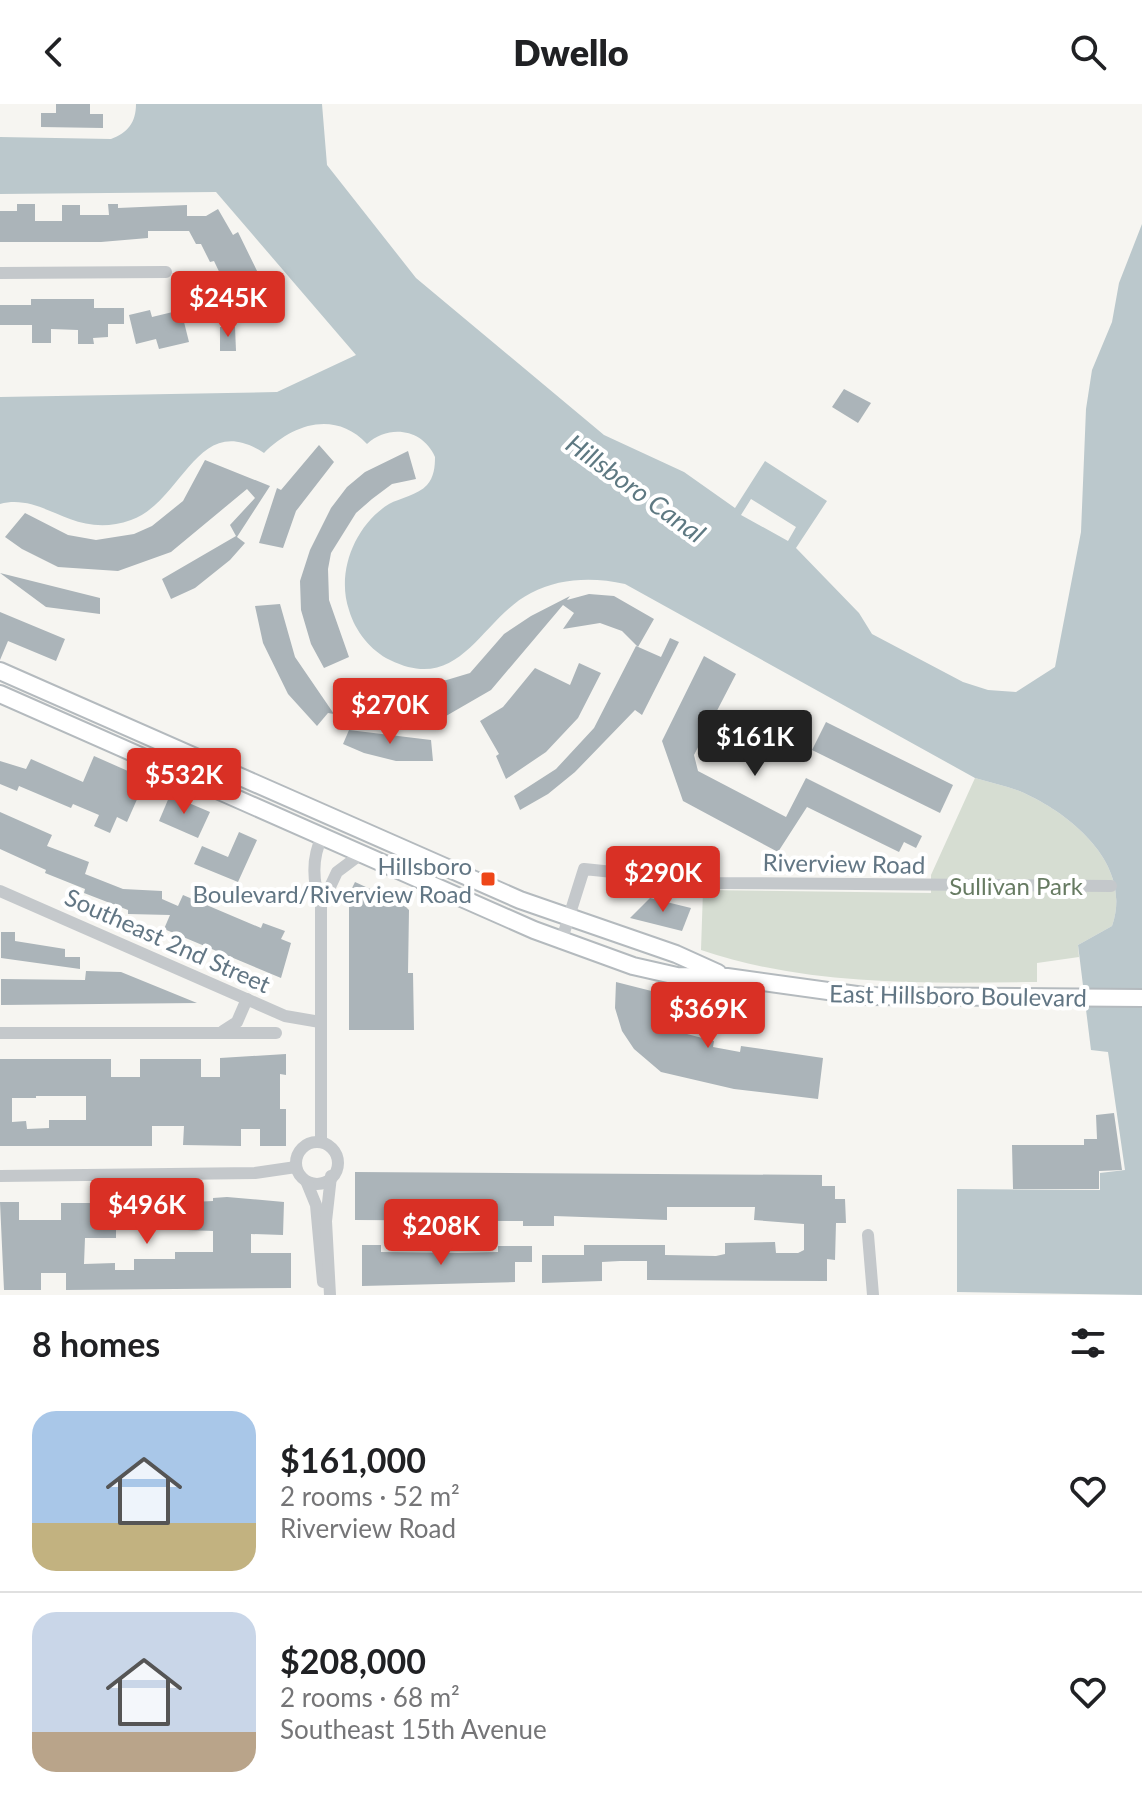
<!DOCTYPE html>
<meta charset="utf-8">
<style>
body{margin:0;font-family:Lato,sans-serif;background:#f2f2f2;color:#202124;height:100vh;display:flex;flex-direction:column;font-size:30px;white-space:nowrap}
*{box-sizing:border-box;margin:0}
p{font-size:26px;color:#757577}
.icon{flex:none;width:44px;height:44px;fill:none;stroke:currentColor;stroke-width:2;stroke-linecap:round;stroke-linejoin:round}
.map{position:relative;height:1191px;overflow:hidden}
.drawer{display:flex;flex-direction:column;background:#fff;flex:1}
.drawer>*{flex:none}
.price{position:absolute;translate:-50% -68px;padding:0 18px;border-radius:8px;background:#d93025;color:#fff;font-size:26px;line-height:52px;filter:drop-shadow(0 2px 4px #0008)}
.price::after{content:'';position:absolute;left:50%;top:48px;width:24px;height:18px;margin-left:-12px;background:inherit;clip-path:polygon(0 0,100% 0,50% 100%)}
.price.selected{background:#222;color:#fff}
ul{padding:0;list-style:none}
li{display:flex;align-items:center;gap:24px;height:200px;padding:0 32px}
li+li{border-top:2px solid #e0e0e0}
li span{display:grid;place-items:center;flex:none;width:224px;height:160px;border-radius:24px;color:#555}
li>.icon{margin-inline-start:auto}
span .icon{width:96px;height:96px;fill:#fffc;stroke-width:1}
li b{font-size:34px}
h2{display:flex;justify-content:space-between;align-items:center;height:96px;padding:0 32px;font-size:34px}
header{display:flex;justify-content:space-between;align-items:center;height:104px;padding:0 32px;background:#fff;font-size:36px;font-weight:800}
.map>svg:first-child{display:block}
.green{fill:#d6ddd2}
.water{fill:#bbc8cc;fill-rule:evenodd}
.building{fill:#abb4b9;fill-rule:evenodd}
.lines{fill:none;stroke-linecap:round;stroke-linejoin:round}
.secondary-casing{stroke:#b4babe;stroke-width:20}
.street{stroke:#c4c8cb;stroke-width:12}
.secondary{stroke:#fff;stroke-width:16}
.poi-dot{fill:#ee4619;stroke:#fff;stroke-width:3}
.labels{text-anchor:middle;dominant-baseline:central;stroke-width:8;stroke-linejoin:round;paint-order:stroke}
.street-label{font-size:24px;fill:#627684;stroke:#fff}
.poi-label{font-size:24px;fill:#627684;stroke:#fff;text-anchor:end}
.park-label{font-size:24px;fill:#677b62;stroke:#fff}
.water-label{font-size:26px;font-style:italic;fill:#5e7982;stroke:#fff}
</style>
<header><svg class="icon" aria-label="back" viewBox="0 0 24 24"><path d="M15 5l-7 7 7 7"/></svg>Dwello<svg class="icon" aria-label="search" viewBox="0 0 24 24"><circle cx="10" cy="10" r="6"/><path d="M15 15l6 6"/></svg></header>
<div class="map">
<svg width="1142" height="1191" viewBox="0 0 1142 1191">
<rect width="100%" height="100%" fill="#f6f5f1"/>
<path class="green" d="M975,674C991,679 1009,682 1024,689C1074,712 1133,762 1112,822L1078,841L1079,853L1037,859V878C924,879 810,883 701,846L703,786L931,789V771Z"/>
<path class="water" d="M136,0H322L327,61L416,174L604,331L684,368L735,404L765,357L827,397L796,444L859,509L872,530L963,578L988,586L1016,588L1055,563L1081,428L1086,305L1092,266L1112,218L1119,179L1142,120V1191L957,1188V1085L1100,1086V1069L1125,1066L1108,948L1091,946L1078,841L1112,822C1133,762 1074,712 1024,689C1009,682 991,679 975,674L625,480C593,473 560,474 531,489C480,515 461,591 390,556C371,547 355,527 349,506C336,468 355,421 389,400C400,394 418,391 427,381C434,373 435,363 435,353C423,325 389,320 367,340C335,306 293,320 264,349C197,305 184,397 131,416C73,437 45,388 0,400V293L277,288L356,251L216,88L0,90V33L111,35C128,29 136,18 136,0ZM751,395L796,423L788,437L741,411Z"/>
<g class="building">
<polygon points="56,0 90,0 90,10 103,10 103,24 41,23 41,9 56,9"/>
<polygon points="17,100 35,100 35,117 62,117 62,101 80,101 80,111 109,111 108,100 118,100 118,104 187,101 187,112 206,112 218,105 233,131 238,128 260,173 239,183 234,173 224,178 214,157 210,158 201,140 196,140 189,127 148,127 148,134 101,138 0,138 0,107 17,107"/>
<polygon points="31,195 94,195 94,204 124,204 124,220 108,220 108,233 93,234 94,240 78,240 78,226 51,225 51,239 32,239 32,221 0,221 0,201 31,201"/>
<polygon points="150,206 152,213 181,206 189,238 159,245 156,235 136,240 129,211"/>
<polygon points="220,223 235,223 236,247 220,247"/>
<polygon points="844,285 871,299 858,319 832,303"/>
<polygon points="319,341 334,358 296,407 283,444 259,439 277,384 281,386"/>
<polygon points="408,347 416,375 392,380 372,395 356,409 331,449 328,465 329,496 349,553 324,564 311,540 301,506 300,477 310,446 331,404 347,383 365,368"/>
<polygon points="205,356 270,382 237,433 245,439 230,456 195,484 171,495 162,475 236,432 230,421 255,394 247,385 171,448 118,467 58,463 22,445 5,433 25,409 68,431 96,436 134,430 152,422 183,397"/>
<polygon points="0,469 100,494 100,510 46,503"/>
<polygon points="589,490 614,492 654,515 638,543 622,527 600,519 563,525 574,509 563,501 491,586 446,612 393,613 367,601 382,576 410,587 470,569 504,530 531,512 570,492 567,496"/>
<polygon points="280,500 295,553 334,610 328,609 317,622 288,590 263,539 255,502"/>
<polygon points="0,508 65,535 56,557 8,537 0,556"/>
<polygon points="670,534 679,538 642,611 635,606 575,668 548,690 520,706 514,692 556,665 594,624 636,542 661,553"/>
<polygon points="704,552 736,570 694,651 698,667 786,713 806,674 922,732 916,744 904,738 899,748 807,703 778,748 683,697 662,637"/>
<polygon points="579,559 601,569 578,614 546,648 506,675 496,652 499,650 480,617 503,603 535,564 570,581"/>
<polygon points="826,618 953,681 940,709 812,646"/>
<polygon points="349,626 431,636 433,657 396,657 364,649 343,640"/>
<polygon points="94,652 146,675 127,718 117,713 110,729 94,722 99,711 73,700 71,704 19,682 17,687 0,680 0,657 26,665 31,655 83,678"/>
<polygon points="170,691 210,708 198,734 159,717"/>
<polygon points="0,708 52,731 47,742 89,758 85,770 123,785 162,787 162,795 178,802 183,791 261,824 263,819 285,827 281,835 291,839 281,874 164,825 170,811 128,810 128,806 84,789 85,785 45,769 46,766 0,745"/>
<polygon points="239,728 257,736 238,778 194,760 202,742 228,753"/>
<polygon points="355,778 403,800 409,806 408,869 413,869 414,926 349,926 349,790"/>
<polygon points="650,794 691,804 682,827 630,814"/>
<polygon points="1,828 15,828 15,837 65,845 65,853 80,853 80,865 1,854"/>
<polygon points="86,867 121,868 197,899 1,901 1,875 85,876"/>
<polygon points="616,878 687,896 680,924 688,926 687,930 714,937 713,943 740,948 741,942 823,954 818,995 734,985 661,968 634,945 622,927 615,904"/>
<path d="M286,950V971L280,970V1005H286V1042H260V1025H241V1042L183,1041L184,1022H152V1042H0V955H111V973H140V955H201V973H220V954ZM36,992H86V1016H49V1024L27,1025L26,1017L12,1018V994H36Z"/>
<polygon points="1114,1009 1122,1066 1099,1067 1099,1085 1013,1085 1012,1041 1084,1041 1084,1035 1097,1035 1096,1011"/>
<polygon points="355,1068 822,1071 822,1082 835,1082 835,1095 845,1095 846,1119 836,1119 835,1156 827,1155 827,1177 647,1176 647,1157 620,1157 602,1158 602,1177 542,1179 542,1151 584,1151 584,1141 665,1141 665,1151 716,1152 725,1150 725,1139 775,1138 776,1149 798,1149 804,1146 804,1120 754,1116 755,1103 667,1103 667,1116 554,1112 554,1122 523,1122 523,1117 355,1116"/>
<path d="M227,1093L284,1098L283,1131L251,1130V1149H291V1184L66,1186V1169H41V1186H4L0,1098H19V1116H61V1099H170L213,1097V1094ZM187,1115V1126L213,1127V1148H175V1155H134V1166H115V1159L84,1160L85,1134H116V1126L165,1125V1116Z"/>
<polygon points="362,1141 381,1141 381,1148 458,1149 498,1148 498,1142 532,1142 532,1158 515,1158 515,1178 362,1182"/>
</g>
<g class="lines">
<g class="secondary-casing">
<g id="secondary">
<polyline points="0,567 520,796 676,850 718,869"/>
<polyline points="0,590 534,826 633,862 677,872 727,873 864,892 1142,894"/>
</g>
</g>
<g class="street">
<polyline points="0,169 166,168"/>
<polyline points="0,787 285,912 320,918"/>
<polyline points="321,802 337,768 361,750"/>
<polyline points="561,838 584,765 719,779 1111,782"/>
<polyline points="223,927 237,918 247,895"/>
<polyline points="0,929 276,929"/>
<path d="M321,1036V802C313,779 311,755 322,733"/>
<circle cx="317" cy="1059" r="21"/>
<polyline points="0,1072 255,1069 296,1063"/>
<polyline points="307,1079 316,1101 323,1178"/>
<polyline points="868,1131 873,1191"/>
<polyline points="330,1191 326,1117 331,1072"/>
</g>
<use href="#secondary" class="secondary"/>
</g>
<rect class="poi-dot" x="480" y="767" width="16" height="16" rx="4"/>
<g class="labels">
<g class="street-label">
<text transform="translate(844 759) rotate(1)">Riverview Road</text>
<text transform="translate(168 836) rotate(24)">Southeast 2nd Street</text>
<text transform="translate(958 891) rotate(1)">East Hillsboro Boulevard</text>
</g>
<g class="poi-label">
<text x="472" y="761">Hillsboro<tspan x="472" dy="28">Boulevard/Riverview Road</tspan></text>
</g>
<g class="park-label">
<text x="1016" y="781">Sullivan Park</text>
</g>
<g class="water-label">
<text transform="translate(636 384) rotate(36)">Hillsboro Canal</text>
</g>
</g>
</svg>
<b class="price" style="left:228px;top:235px">$245K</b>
<b class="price" style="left:390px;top:642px">$270K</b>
<b class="price selected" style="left:755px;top:674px">$161K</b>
<b class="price" style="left:184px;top:712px">$532K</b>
<b class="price" style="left:663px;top:810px">$290K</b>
<b class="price" style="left:708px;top:946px">$369K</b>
<b class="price" style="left:147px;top:1142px">$496K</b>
<b class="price" style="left:441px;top:1163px">$208K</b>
</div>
<section class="drawer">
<h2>8 homes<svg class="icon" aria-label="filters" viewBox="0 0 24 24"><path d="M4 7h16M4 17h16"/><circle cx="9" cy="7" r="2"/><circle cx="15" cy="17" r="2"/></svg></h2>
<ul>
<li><span style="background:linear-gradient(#a9c7e8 70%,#c2b280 0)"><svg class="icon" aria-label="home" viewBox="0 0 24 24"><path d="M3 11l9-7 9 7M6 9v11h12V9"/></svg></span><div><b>$161,000</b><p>2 rooms · 52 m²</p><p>Riverview Road</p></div><svg class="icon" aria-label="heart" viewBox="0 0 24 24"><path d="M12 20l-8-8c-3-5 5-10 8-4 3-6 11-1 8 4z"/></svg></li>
<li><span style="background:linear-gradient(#c9d6e8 75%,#b9a48a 0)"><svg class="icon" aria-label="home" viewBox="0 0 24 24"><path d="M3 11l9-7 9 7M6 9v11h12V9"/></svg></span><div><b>$208,000</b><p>2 rooms · 68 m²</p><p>Southeast 15th Avenue</p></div><svg class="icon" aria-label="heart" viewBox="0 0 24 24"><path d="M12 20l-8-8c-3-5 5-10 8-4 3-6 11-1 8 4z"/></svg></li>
</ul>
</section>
